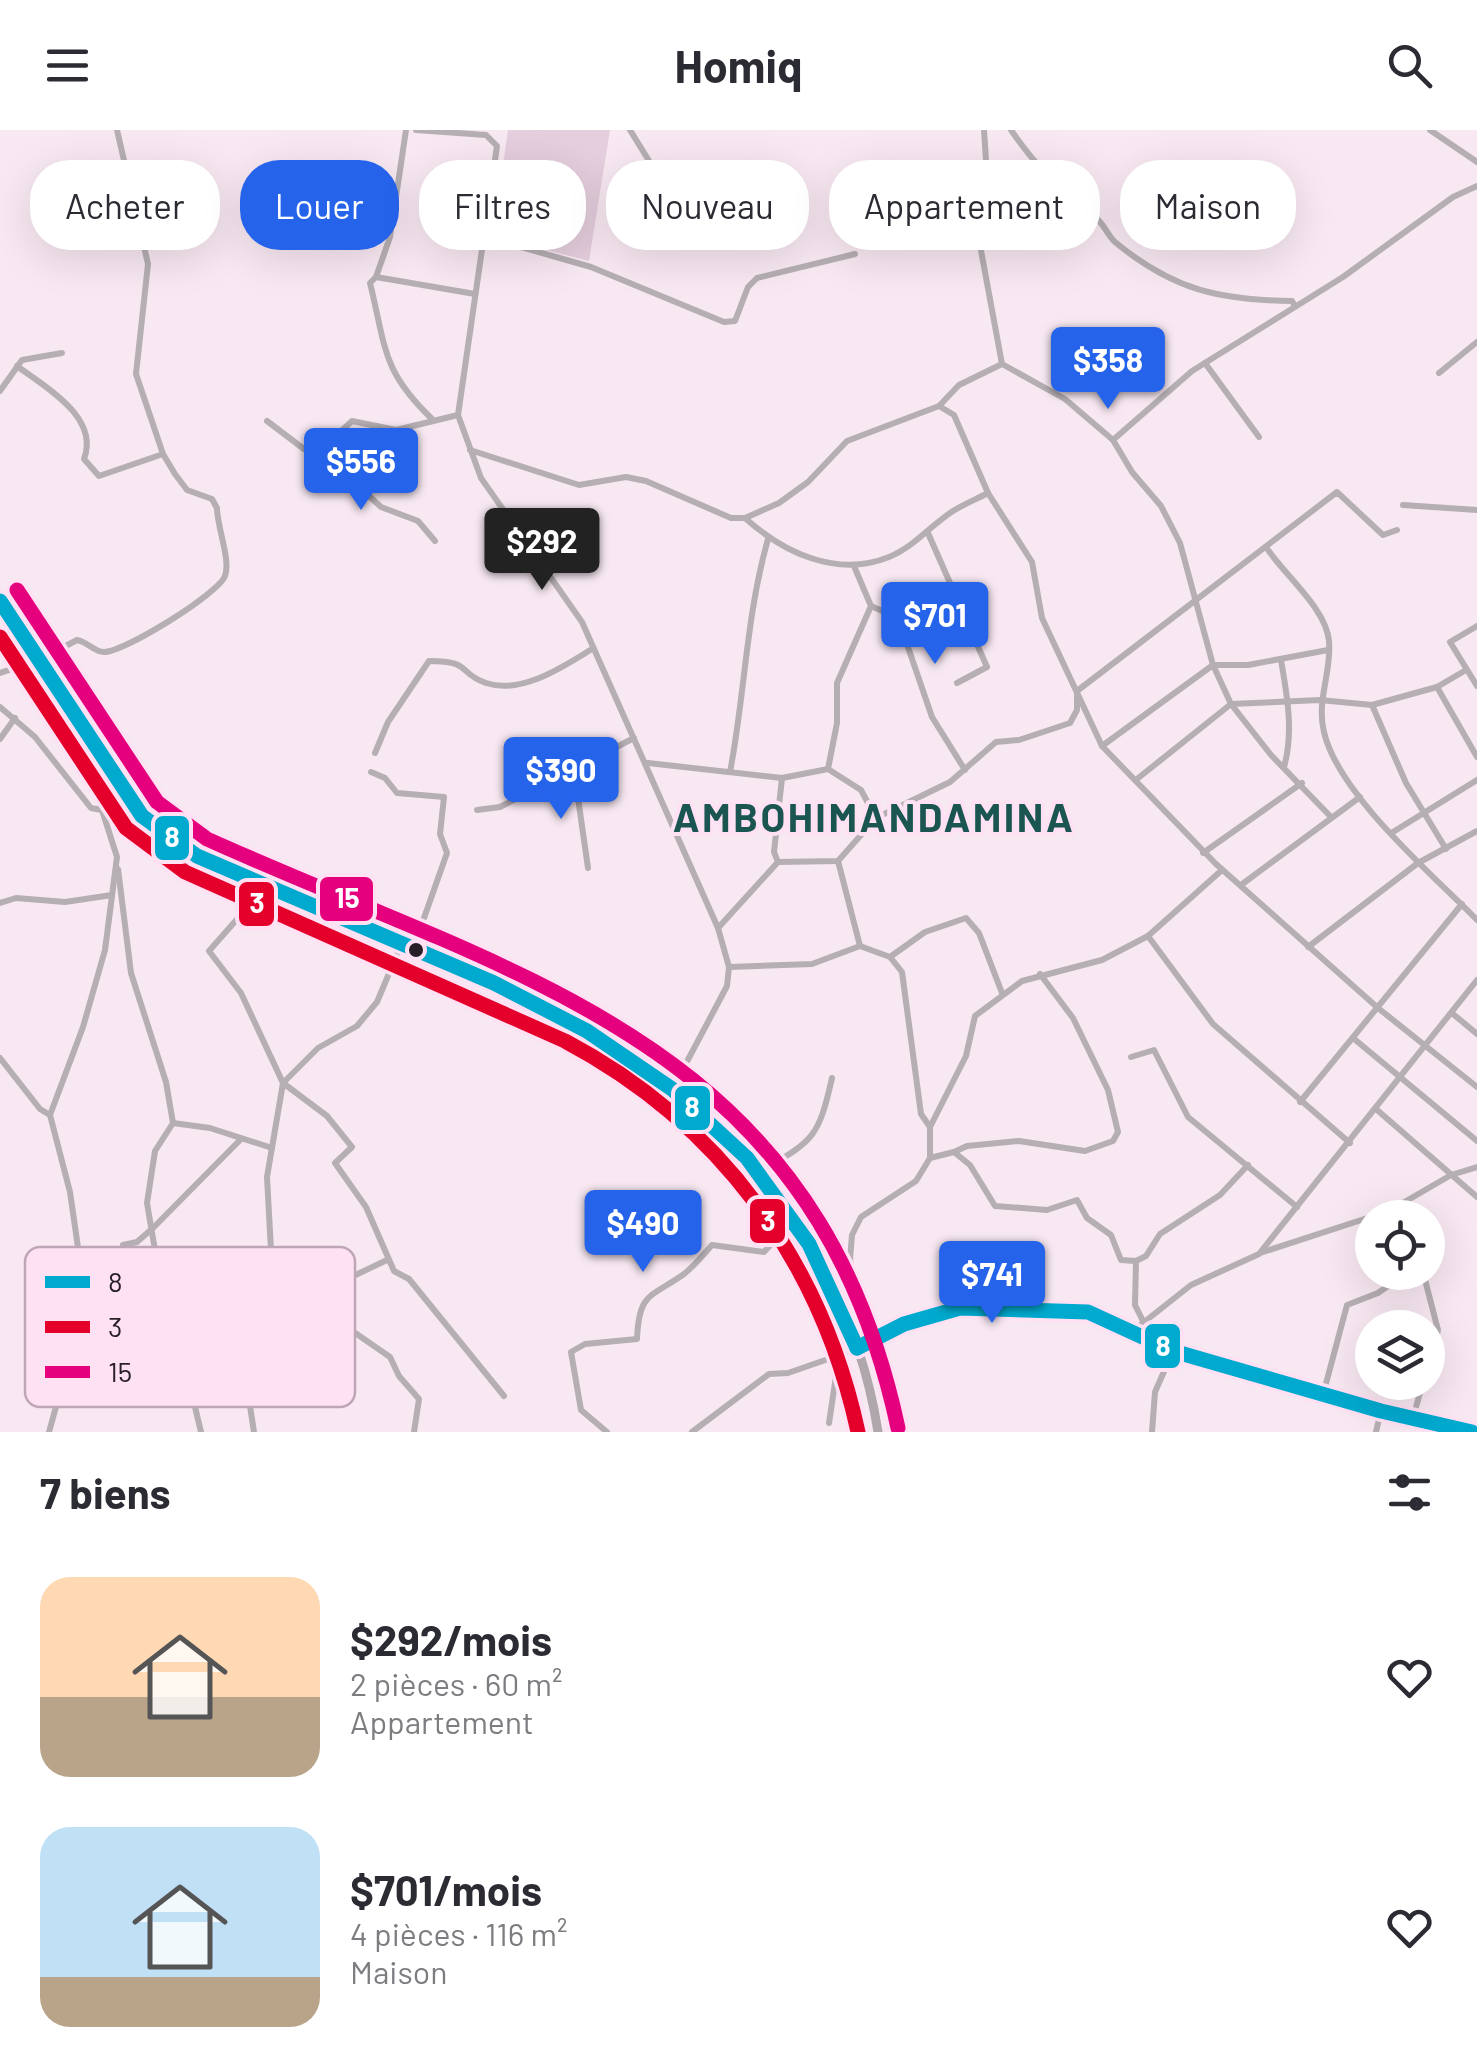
<!DOCTYPE html>
<html lang="fr">
<meta charset="utf-8">
<style>
body{margin:0;font-family:Barlow,sans-serif;background:#f2f2f3;color:#2b2b33;height:100vh;display:flex;flex-direction:column;font-size:38px;white-space:nowrap}
*{box-sizing:border-box;margin:0}
p{font-size:32px;color:#7c7c81}
.icon{flex:none;width:55px;height:55px;fill:none;stroke:currentColor;stroke-width:2;stroke-linecap:round;stroke-linejoin:round}
.map{position:relative;height:1302px;overflow:hidden}
.side{display:flex;flex-direction:column;background:#fff;flex:1}
.side>*{flex:none}
.top-card{position:absolute;left:30px;top:30px;width:1418px;height:90px;display:flex;gap:20px}
.buttons{position:absolute;left:1355px;top:1070px;display:grid;gap:20px}
.buttons a{display:grid;place-items:center;width:90px;height:90px;border-radius:50%;background:#fff;box-shadow:0 10px 40px #0002;font-size:50px}
.price{position:absolute;translate:-50% -85px;padding:0 22px;border-radius:10px;background:#2563eb;color:#fff;font-size:32px;line-height:65px;filter:drop-shadow(0 2px 5px #0008)}
.price::after{content:'';position:absolute;left:50%;top:60px;width:30px;height:22px;margin-left:-15px;background:inherit;clip-path:polygon(0 0,100% 0,50% 100%)}
.price.current{background:#222;color:#fff}
ul{padding:0;list-style:none}
li{display:flex;align-items:center;gap:30px;height:250px;padding:0 40px}
li span{display:grid;place-items:center;flex:none;width:280px;height:200px;border-radius:30px;color:#555}
li>.icon{margin-inline-start:auto}
span .icon{width:120px;height:120px;fill:#fffc;stroke-width:1}
li b{font-size:42px}
h2{display:flex;justify-content:space-between;align-items:center;height:120px;padding:0 40px;font-size:42px}
.pill{padding:0 35px;border-radius:40px;background:#fff;box-shadow:0 10px 40px #0002;font-size:35px;line-height:90px}
.pill.current{background:#2563eb;color:#fff}
header{display:flex;justify-content:space-between;align-items:center;height:130px;padding:0 40px;background:#fff;font-size:45px;font-weight:700}
.map>svg:first-child{display:block}
.green{fill:#e5cedd}
.lines{fill:none;stroke-linecap:round;stroke-linejoin:round}
.minor{stroke:#b5aeb2;stroke-width:6}
.primary{stroke:#afa7ac;stroke-width:9}
.bus-1-casing{stroke:#ffe1f4;stroke-width:22}
.bus-2-casing{stroke:#ffe1f4;stroke-width:22}
.bus-3-casing{stroke:#ffe1f4;stroke-width:22}
.bus-1{stroke:#00a9ce;stroke-width:15}
.bus-2{stroke:#e4002b;stroke-width:15}
.bus-3{stroke:#e5007d;stroke-width:15}
.bus-dot{fill:#281e25;stroke:#ffe1f4;stroke-width:4}
.labels{text-anchor:middle;dominant-baseline:central;stroke-width:8;stroke-linejoin:round;paint-order:stroke}
.district-label{font-size:40px;font-weight:bold;letter-spacing:2.5px;fill:#1a5551;stroke:#ffe1f4}
.key{fill:#ffe1f4;stroke:#bea6b6;stroke-width:2.5}
.key-label{font-size:28px;fill:#281e25}
.line-badge{stroke:#ffe1f4;stroke-width:4}
.badge-label{font-size:28px;text-anchor:middle;font-weight:bold;fill:#fff}
</style>
<header><svg class="icon" aria-label="menu" viewBox="0 0 24 24"><path d="M4 6h16M4 12h16M4 18h16"/></svg>Homiq<svg class="icon" aria-label="search" viewBox="0 0 24 24"><circle cx="10" cy="10" r="6"/><path d="M15 15l6 6"/></svg></header>
<div class="map">
<svg width="1477" height="1302" viewBox="0 0 1477 1302">
<rect width="100%" height="100%" fill="#f8e8f2"/>
<polygon class="green" points="508,0 610,0 589,131 493,106"/>
<g class="lines">
<g class="minor">
<polyline points="416,0 486,5 497,16 458,285 481,348 582,492 718,798 729,837 727,856 673,958"/>
<polyline points="630,0 654,39"/>
<polyline points="984,0 989,76 980,115 1002,234"/>
<path d="M1011,0C1035,35 1062,64 1096,88C1104,94 1108,106 1115,112C1173,160 1219,170 1292,171L1295,176"/>
<polyline points="1430,0 1477,32"/>
<polyline points="486,107 591,137 724,192 735,191 748,157 757,148 855,124"/>
<polyline points="376,147 390,107 406,0"/>
<polyline points="1205,233 1259,307"/>
<path d="M17,236C45,257 100,287 84,329L99,346L163,324"/>
<polyline points="1439,243 1477,212"/>
<polyline points="0,261 22,230 62,223"/>
<polyline points="940,275 959,255 1002,234 1065,269 1113,310 1132,342 1161,376 1180,413 1213,535 1231,574 1271,625 1330,686"/>
<path d="M432,289C381,240 386,217 370,153L376,147L475,164"/>
<polyline points="267,291 304,319 320,321 352,291 396,300 458,285"/>
<polyline points="1113,310 1192,241 1343,147 1453,67 1477,56"/>
<path d="M470,320L579,355L626,347L646,351L731,388H745C784,423 837,448 889,427C914,417 931,395 953,381C964,374 977,369 988,363"/>
<polyline points="320,321 381,377 418,391 435,411"/>
<polyline points="1403,375 1477,380"/>
<polyline points="745,388 779,373 808,352 847,311 939,276 954,285 988,363 1032,432 1042,488 1102,616 1216,734 1378,878 1477,957"/>
<polyline points="928,403 987,537 957,553"/>
<path d="M1266,417C1284,445 1326,478 1329,511C1332,542 1316,570 1324,602C1338,664 1432,744 1477,790"/>
<polyline points="871,476 898,488 932,587 965,640"/>
<polyline points="1477,496 1450,512 1477,556"/>
<path d="M1281,530C1287,565 1294,602 1284,637"/>
<path d="M0,543L37,531L77,510C88,512 94,522 104,522C125,522 219,463 225,446C231,430 217,397 217,378L212,369L187,360L175,344L163,324L136,244L148,134L117,0"/>
<polyline points="1437,557 1477,627"/>
<polyline points="1372,575 1406,653 1446,719"/>
<polyline points="0,577 35,607 91,678 102,680"/>
<polyline points="0,609 15,588"/>
<polyline points="1102,616 1213,535 1248,535 1328,520"/>
<path d="M375,623L388,592L429,531C473,531 457,543 486,553C522,565 564,536 592,519"/>
<polyline points="648,633 782,648 828,639 861,660 876,688"/>
<polyline points="828,639 837,593 837,553 871,476 854,436"/>
<polyline points="574,640 588,738"/>
<polyline points="371,642 385,648 397,663 444,667 440,704 447,723 413,819"/>
<path d="M730,642C745,564 746,486 768,409"/>
<polyline points="1137,649 1231,574 1320,570 1372,575 1437,557 1466,540"/>
<polyline points="477,680 500,677 634,608"/>
<polyline points="1393,702 1477,650"/>
<polyline points="1203,723 1302,653"/>
<polyline points="838,731 860,816"/>
<polyline points="778,732 774,722 782,648"/>
<polyline points="118,739 131,843 166,952 173,993 155,1021 147,1073 156,1126 155,1170 161,1195 174,1208 179,1250 195,1277 201,1302"/>
<polyline points="256,752 239,787 209,821 241,863 283,953 327,986 352,1017 335,1033 366,1077 394,1141 409,1149 504,1266"/>
<polyline points="1241,755 1360,667"/>
<polyline points="0,773 16,768 65,772 112,765"/>
<polyline points="718,798 778,732 838,731 876,688 950,652 996,612 1019,610 1070,593 1077,580 1077,561 1337,362 1383,405 1397,400"/>
<polyline points="1148,806 1213,894 1350,1013"/>
<polyline points="1308,817 1418,733 1477,701"/>
<polyline points="890,827 925,802 966,788 979,803 1002,863"/>
<polyline points="729,837 812,834 860,816 890,827 902,842 921,984 930,997"/>
<polyline points="1453,884 1477,904"/>
<polyline points="1353,908 1477,1011"/>
<polyline points="1131,927 1154,920 1188,987 1297,1077"/>
<polyline points="0,928 40,979 50,985"/>
<polyline points="1300,972 1462,774"/>
<polyline points="1376,979 1477,1067"/>
<polyline points="173,993 210,998 272,1018"/>
<polyline points="954,1022 967,1016 1019,1011 1085,1021 1113,1011 1118,1002 1108,960 1073,888 1040,844"/>
<polyline points="930,1028 954,1022 970,1035 995,1076 1047,1080 1077,1070 1087,1088 1111,1105 1121,1130 1136,1131"/>
<path d="M760,1042C813,1010 818,1010 832,948"/>
<polyline points="123,1115 137,1112 153,1098 241,1009"/>
<polyline points="1260,1123 1389,1081 1451,1045 1477,1037"/>
<polyline points="1423,1142 1438,1200 1428,1240"/>
<polyline points="156,1144 226,1119 296,1144 320,1162 348,1198 390,1227 399,1246 419,1269 414,1302"/>
<polyline points="273,1157 299,1213 301,1244 313,1271"/>
<polyline points="320,1162 387,1130"/>
<polyline points="237,1183 249,1206 244,1237 254,1302"/>
<polyline points="1144,1193 1135,1175 1136,1131 1146,1126 1160,1104 1220,1065 1248,1035"/>
<polyline points="1134,1200 1191,1155 1259,1124 1477,850"/>
<path d="M174,1208C210,1199 247,1184 273,1157L267,1047L283,953L318,918L357,896L377,872L401,815"/>
<path d="M860,1216C932,1180 1032,1159 1110,1190C1133,1199 1154,1215 1179,1222C1276,1251 1374,1278 1472,1302"/>
<polyline points="862,1216 862,1190 850,1130 852,1105 861,1087 916,1051 930,1028 930,997 966,926 975,886 1022,851 1102,830 1148,806 1222,740"/>
<polyline points="1324,1261 1347,1175 1378,1163 1408,1142"/>
<polyline points="1413,1288 1423,1252"/>
<polyline points="829,1293 839,1226"/>
<polyline points="49,1302 67,1237 83,1206 87,1180 70,1062 50,985 83,897 105,820 117,727 102,680 118,652"/>
<path d="M607,1302L581,1280L571,1222L585,1214L637,1209C639,1162 650,1168 684,1144C694,1136 703,1125 712,1115L764,1122L794,1090"/>
<polyline points="692,1302 769,1244 788,1243 857,1219"/>
<polyline points="1152,1302 1155,1262 1173,1221"/>
<polyline points="1376,1302 1381,1281"/>
</g>
<path class="primary" d="M0,471L142,686L197,726C289,768 383,806 475,847C528,871 582,894 631,926C759,1009 855,1151 878,1302"/>
<g class="bus-1-casing">
<g id="bus-1">
<polyline points="0,471 142,686 197,726 494,853 587,901 672,959 747,1028 809,1114 857,1218"/>
<polyline points="857,1218 904,1194 960,1178 1088,1182 1173,1221 1381,1281 1472,1302"/>
</g>
</g>
<g class="bus-2-casing">
<path id="bus-2" d="M0,507L126,698L185,742L565,911C720,993 821,1131 858,1302"/>
</g>
<g class="bus-3-casing">
<path id="bus-3" d="M17,460L157,672L207,709C522,851 815,910 898,1298"/>
</g>
<use href="#bus-1" class="bus-1"/>
<use href="#bus-2" class="bus-2"/>
<use href="#bus-3" class="bus-3"/>
</g>
<circle class="bus-dot" cx="416" cy="820" r="9"/>
<g class="labels">
<g class="district-label">
<text x="874" y="686">AMBOHIMANDAMINA</text>
</g>
</g>
<rect x="25" y="1117" width="330" height="160" rx="15" class="key"/>
<rect x="45" y="1146" width="45" height="12" fill="#00a9ce"/>
<rect x="45" y="1191" width="45" height="12" fill="#e4002b"/>
<rect x="45" y="1236" width="45" height="12" fill="#e5007d"/>
<g class="key-label">
<text x="108" y="1162">8</text>
<text x="108" y="1207">3</text>
<text x="108" y="1252">15</text>
</g>
<g class="line-badge">
<rect x="153" y="684" width="38" height="48" rx="10" fill="#00a9ce"/>
<rect x="318" y="745" width="57" height="48" rx="10" fill="#e5007d"/>
<rect x="237" y="750" width="39" height="48" rx="10" fill="#e4002b"/>
<rect x="673" y="954" width="39" height="48" rx="10" fill="#00a9ce"/>
<rect x="748" y="1067" width="39" height="48" rx="10" fill="#e4002b"/>
<rect x="1143" y="1192" width="39" height="48" rx="10" fill="#00a9ce"/>
</g>
<g class="badge-label">
<text x="172" y="717">8</text>
<text x="347" y="778">15</text>
<text x="257" y="783">3</text>
<text x="692" y="987">8</text>
<text x="768" y="1101">3</text>
<text x="1163" y="1226">8</text>
</g>
</svg>
<div class="buttons">
<a><svg class="icon" aria-label="locate" viewBox="0 0 24 24"><circle cx="12" cy="12" r="6"/><path d="M12 2v4M12 18v4M2 12h4M18 12h4"/></svg></a>
<a><svg class="icon" aria-label="layers" viewBox="0 0 24 24"><path d="M12 4l9 5-9 5-9-5zM3 14l9 5 9-5"/></svg></a>
</div>
<b class="price" style="left:1108px;top:282px">$358</b>
<b class="price" style="left:361px;top:383px">$556</b>
<b class="price current" style="left:542px;top:463px">$292</b>
<b class="price" style="left:935px;top:537px">$701</b>
<b class="price" style="left:561px;top:692px">$390</b>
<b class="price" style="left:643px;top:1145px">$490</b>
<b class="price" style="left:992px;top:1196px">$741</b>
<div class="top-card">
<a class="pill">Acheter</a>
<a class="pill current">Louer</a>
<a class="pill">Filtres</a>
<a class="pill">Nouveau</a>
<a class="pill">Appartement</a>
<a class="pill">Maison</a>
</div>
</div>
<section class="side">
<h2>7 biens<svg class="icon" aria-label="filters" viewBox="0 0 24 24"><path d="M4 7h16M4 17h16"/><circle cx="9" cy="7" r="2"/><circle cx="15" cy="17" r="2"/></svg></h2>
<ul>
<li><span style="background:linear-gradient(#ffd9b3 60%,#b9a48a 0)"><svg class="icon" aria-label="home" viewBox="0 0 24 24"><path d="M3 11l9-7 9 7M6 9v11h12V9"/></svg></span><div><b>$292/mois</b><p>2 pièces · 60 m²</p><p>Appartement</p></div><svg class="icon" aria-label="heart" viewBox="0 0 24 24"><path d="M12 20l-8-8c-3-5 5-10 8-4 3-6 11-1 8 4z"/></svg></li>
<li><span style="background:linear-gradient(#bfe0f5 75%,#b9a48a 0)"><svg class="icon" aria-label="home" viewBox="0 0 24 24"><path d="M3 11l9-7 9 7M6 9v11h12V9"/></svg></span><div><b>$701/mois</b><p>4 pièces · 116 m²</p><p>Maison</p></div><svg class="icon" aria-label="heart" viewBox="0 0 24 24"><path d="M12 20l-8-8c-3-5 5-10 8-4 3-6 11-1 8 4z"/></svg></li>
</ul>
</section>
